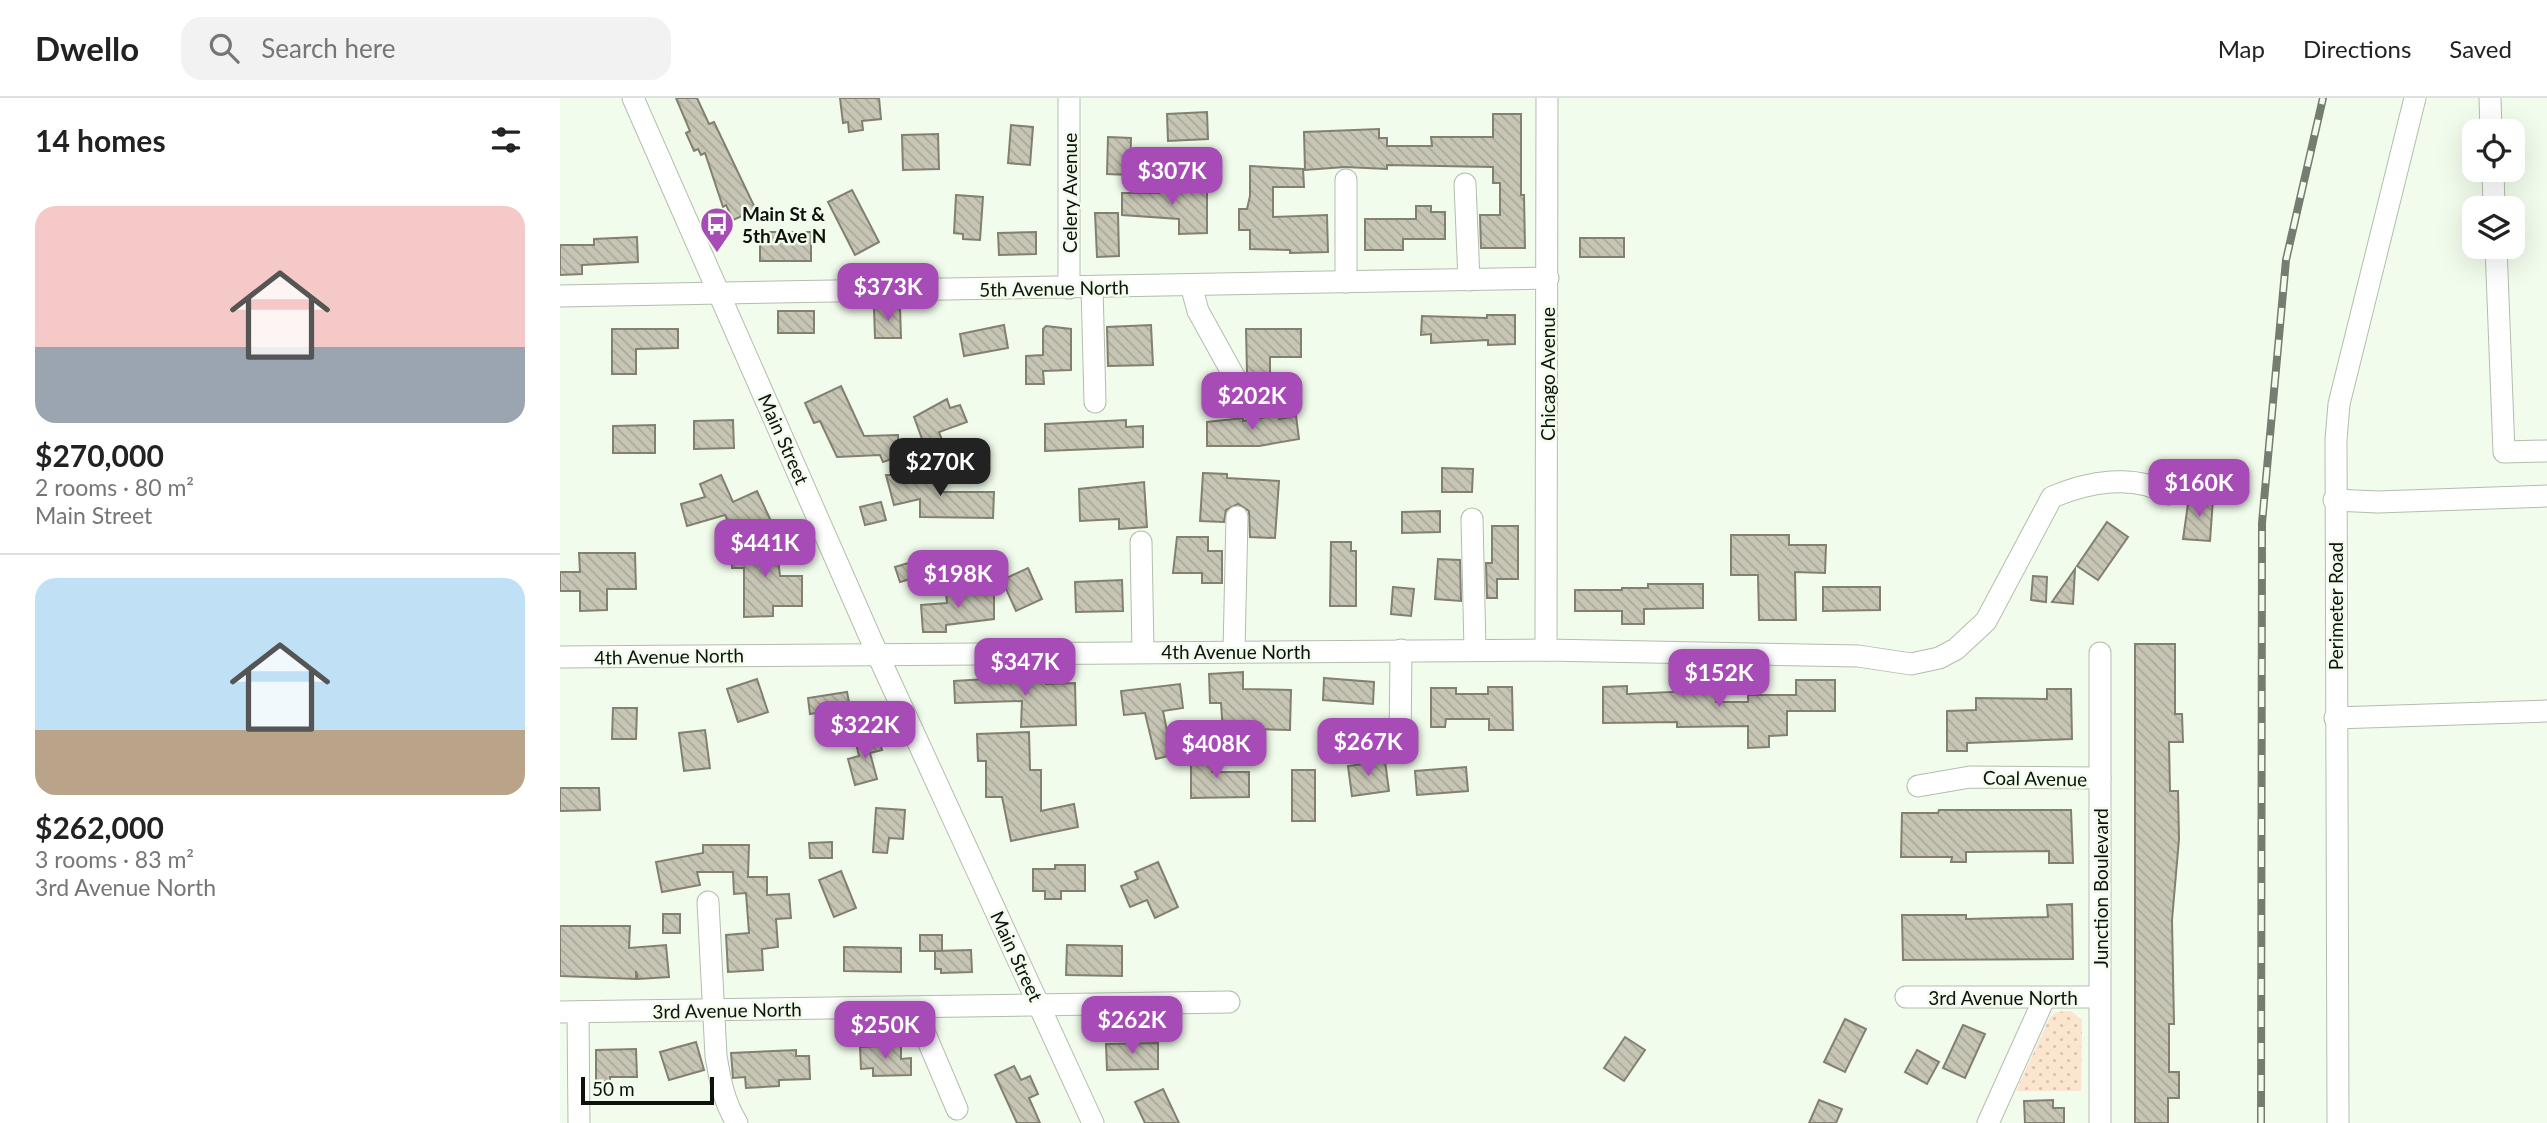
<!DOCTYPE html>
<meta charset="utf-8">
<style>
body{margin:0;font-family:Lato,sans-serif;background:#f2f2f2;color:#222;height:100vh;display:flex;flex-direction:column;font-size:26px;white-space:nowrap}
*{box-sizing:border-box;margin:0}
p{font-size:23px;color:#767676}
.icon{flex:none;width:38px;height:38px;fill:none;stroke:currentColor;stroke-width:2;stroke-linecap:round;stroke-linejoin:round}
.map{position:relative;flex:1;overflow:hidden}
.panel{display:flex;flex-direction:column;background:#fff;width:560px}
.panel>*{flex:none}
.controls{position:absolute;left:1902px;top:21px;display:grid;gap:14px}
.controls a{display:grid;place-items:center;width:63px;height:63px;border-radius:14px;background:#fff;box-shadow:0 7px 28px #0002;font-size:35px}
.scale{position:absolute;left:21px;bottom:18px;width:133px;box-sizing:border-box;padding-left:7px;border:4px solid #0e110c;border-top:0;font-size:19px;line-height:24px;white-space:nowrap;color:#0e110c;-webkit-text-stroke:5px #f1fcec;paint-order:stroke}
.price{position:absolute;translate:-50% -60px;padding:0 16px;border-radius:14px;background:#a74bb6;color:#fff;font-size:23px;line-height:46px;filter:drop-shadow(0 2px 4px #0008)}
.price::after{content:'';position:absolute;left:50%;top:42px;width:21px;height:16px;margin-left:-10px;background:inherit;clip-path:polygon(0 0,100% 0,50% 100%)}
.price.current{background:#222;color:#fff}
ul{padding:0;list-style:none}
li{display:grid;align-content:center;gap:14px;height:371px;padding:0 35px}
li+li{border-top:2px solid #e0e0e0}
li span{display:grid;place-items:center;height:217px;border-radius:21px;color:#555}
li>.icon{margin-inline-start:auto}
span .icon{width:126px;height:126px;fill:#fffc;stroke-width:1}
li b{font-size:30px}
h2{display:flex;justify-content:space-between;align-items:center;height:84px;padding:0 35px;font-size:30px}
header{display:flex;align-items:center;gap:42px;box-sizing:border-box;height:98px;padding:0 35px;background:#fff;border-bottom:2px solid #e0e0e0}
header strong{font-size:33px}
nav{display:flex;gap:38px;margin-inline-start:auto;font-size:24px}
.search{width:490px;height:63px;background:#f2f2f2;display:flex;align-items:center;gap:18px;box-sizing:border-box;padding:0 24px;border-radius:21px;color:#767676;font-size:26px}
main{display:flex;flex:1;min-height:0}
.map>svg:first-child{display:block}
.park{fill:url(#park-dots)}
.building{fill:url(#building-back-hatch);stroke:#828070;stroke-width:2}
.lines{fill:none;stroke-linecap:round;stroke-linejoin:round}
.minor-casing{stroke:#b3bdae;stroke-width:23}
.minor{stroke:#fff;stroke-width:21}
.rail-casing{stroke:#757c72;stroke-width:8}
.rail{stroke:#f1fcec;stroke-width:5;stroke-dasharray:16;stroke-linecap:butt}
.labels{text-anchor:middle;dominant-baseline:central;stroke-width:5;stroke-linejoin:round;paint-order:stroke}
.street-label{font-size:19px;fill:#0e110c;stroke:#f1fcec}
.poi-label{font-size:19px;font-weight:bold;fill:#0e110c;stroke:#f1fcec;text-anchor:start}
</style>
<header>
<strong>Dwello</strong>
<div class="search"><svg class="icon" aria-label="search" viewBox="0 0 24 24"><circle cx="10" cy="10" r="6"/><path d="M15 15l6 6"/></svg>Search here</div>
<nav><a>Map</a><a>Directions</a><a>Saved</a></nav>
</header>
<main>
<section class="panel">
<h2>14 homes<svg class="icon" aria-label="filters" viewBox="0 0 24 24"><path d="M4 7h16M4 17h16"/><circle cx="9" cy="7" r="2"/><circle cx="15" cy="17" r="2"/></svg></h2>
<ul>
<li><span style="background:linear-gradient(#f6c9c9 65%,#9aa5b1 0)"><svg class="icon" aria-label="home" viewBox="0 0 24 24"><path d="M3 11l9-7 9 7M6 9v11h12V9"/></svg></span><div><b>$270,000</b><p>2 rooms · 80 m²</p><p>Main Street</p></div></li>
<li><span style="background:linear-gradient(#bfe0f5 70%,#b9a48a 0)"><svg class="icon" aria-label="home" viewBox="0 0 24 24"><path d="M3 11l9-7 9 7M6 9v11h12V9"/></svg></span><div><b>$262,000</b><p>3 rooms · 83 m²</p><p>3rd Avenue North</p></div></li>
</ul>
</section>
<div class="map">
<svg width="1987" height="1025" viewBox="0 0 1987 1025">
<defs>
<pattern id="park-dots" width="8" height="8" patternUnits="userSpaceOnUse" patternTransform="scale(1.75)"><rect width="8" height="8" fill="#fce5cf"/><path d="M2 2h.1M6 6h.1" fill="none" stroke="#d7c3b1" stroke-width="1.8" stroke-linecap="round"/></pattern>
<pattern id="building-back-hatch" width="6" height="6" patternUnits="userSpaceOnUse" patternTransform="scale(1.75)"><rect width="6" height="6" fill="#c7c5b4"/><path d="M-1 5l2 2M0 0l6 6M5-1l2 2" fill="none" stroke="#aaa89a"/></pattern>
</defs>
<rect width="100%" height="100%" fill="#f1fcec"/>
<polygon class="park" points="1511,913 1522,922 1521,993 1456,993 1490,919 1497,914"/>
<g class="building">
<polygon points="116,0 137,0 149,26 154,24 196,112 173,122 166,107 163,109 145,55 141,57 138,51 134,53 126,35 130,33"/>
<polygon points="280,0 319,0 321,21 302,23 303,32 289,34 288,24 283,25"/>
<polygon points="647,14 648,41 608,43 607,16"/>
<polygon points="933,16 961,16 961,97 964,97 965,150 921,150 920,117 940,117 940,85 933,85 933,69 827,67 827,71 785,69 745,72 744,34 819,31 819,40 827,40 827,48 872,48 871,39 933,39"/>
<polygon points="451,27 473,29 470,67 448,65"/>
<polygon points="378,36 379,71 343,72 342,37"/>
<polygon points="548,39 571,40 570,77 547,76"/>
<polygon points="690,68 743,71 744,89 713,89 713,119 767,117 768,154 730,155 730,152 690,151 690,132 679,132 679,111 687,111 690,98"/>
<polygon points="647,88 647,135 619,136 619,121 562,117 562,95 599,95 599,90"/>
<polygon points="292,92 319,144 295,157 268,104"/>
<polygon points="396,97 423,99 420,142 403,141 403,136 394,135"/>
<polygon points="856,108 871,108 871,114 885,114 885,141 843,141 843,152 805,152 805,121 856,121"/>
<polygon points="535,115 558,115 559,158 537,159"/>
<rect x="200" y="134" width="51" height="29"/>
<polygon points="476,134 476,156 439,157 438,135"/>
<polygon points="77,139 78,164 22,167 22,176 0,177 0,147 34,147 34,141"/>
<rect x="1020" y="140" width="44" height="19"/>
<polygon points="340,209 341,240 315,240 314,210"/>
<rect x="218" y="213" width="36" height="22"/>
<polygon points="927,217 955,217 955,246 928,247 928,242 871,245 871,236 861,237 862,218 927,220"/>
<polygon points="444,227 448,250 404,258 400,236"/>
<polygon points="591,227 593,267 548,268 547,229"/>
<polygon points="486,228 511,231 511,272 483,273 484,286 466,286 466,258 483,257 483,231"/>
<polygon points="52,231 118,231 118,250 76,251 76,276 52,276"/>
<polygon points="686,231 741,231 741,259 710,259 710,275 687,275"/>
<polygon points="281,288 304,338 338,337 338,359 323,364 320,357 277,359 260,323 254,325 245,305"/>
<polygon points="387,301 390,310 400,307 407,324 379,334 382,342 365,349 354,319"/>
<polygon points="719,317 719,321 736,318 739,341 699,348 647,348 647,324 683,320 683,323"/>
<polygon points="173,322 174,350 134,351 134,323"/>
<polygon points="566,322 566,329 583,328 583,349 485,353 485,326"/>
<polygon points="95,327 95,355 53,355 53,328"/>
<polygon points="882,370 913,371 912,394 882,394"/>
<polygon points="643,375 667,376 667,380 719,383 715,440 690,439 689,413 678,406 666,412 664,424 640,423"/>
<polygon points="161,377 173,404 197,393 211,423 176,440 165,417 127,428 121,406 145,399 140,386"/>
<polygon points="326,377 383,377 382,394 434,394 433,420 360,419 360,401 334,407"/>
<polygon points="584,384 587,429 559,431 559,421 520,423 519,391"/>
<polygon points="1629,399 1653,401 1650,443 1623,441"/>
<polygon points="321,404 326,422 305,427 300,409"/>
<polygon points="880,413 880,434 842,435 842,414"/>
<polygon points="1547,424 1568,439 1538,482 1517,468"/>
<polygon points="932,428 958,428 958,481 937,481 937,500 927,500 926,465 932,465"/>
<polygon points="1171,437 1229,437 1229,447 1266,447 1265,475 1235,474 1236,522 1199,522 1198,477 1171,477"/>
<polygon points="617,439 648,439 648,453 662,453 662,485 642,485 642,475 613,475"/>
<polygon points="216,444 220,478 242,478 242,508 213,508 213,518 184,519 184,470 172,470 171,446"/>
<polygon points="771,444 791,444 791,453 796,453 796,508 770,508"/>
<polygon points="19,455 75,455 76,491 47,491 47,512 20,513 20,493 0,493 0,474 20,474"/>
<polygon points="372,458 376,474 340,484 335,469"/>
<polygon points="878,461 900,462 901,503 875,501"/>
<polygon points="468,470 482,501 456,513 442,482"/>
<polygon points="1515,471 1513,506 1492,504"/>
<polygon points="1473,478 1487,479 1486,504 1471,502"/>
<polygon points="562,482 563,513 516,514 515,484"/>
<polygon points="1088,486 1143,486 1143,510 1084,511 1084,526 1062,526 1062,513 1015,513 1015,492 1062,492 1062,490 1088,490"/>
<polygon points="833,489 854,491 851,518 831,516"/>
<polygon points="1263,489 1320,489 1320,512 1263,513"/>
<polygon points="434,493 434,521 386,527 386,534 363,534 361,507 387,505 386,495"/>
<polygon points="1575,546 1615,546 1615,616 1622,616 1623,644 1609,644 1610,693 1618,693 1619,741 1612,822 1614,926 1609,926 1609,974 1619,974 1619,1000 1608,1000 1608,1025 1575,1025"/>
<polygon points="683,574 683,591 731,592 730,632 685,631 663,634 661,605 650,605 649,576"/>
<polygon points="462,579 486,579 486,586 515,585 516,627 461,629 462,603 395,605 394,583"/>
<polygon points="764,580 814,584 813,606 763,602"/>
<polygon points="197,581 208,614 178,624 167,591"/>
<polygon points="1236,582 1275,582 1275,613 1227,613 1227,637 1209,638 1209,649 1188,650 1188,628 1117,629 1117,624 1043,625 1043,589 1067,588 1067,596 1156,592 1156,604 1188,604 1188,597 1236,597"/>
<polygon points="620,586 623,610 603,613 612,657 596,661 585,615 564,617 561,593"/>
<polygon points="928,589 952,589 953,632 929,632 929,621 886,621 885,629 871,629 871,590 896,590 896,596 928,596"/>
<polygon points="1487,591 1511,591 1512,641 1407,645 1407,653 1387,653 1387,613 1416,612 1416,600 1487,601"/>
<polygon points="287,594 290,609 250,616 248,600"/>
<polygon points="53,610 77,610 76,641 52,641"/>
<polygon points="145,632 150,670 124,673 119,635"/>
<polygon points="469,634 470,672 481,672 481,713 514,706 518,729 451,743 442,699 426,699 426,663 418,663 417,636"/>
<polygon points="318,639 322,652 310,655 317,681 295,687 288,661 299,658 296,645"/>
<polygon points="651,655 652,674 689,674 689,699 631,700 631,656"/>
<polygon points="825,663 829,693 792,698 788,668"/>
<polygon points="906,669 908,693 857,697 855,673"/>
<rect x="732" y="672" width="23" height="51"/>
<polygon points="0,690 39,690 40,712 0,713"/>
<polygon points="316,710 345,712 343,741 329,740 327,755 313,754"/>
<polygon points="1379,712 1511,712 1513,765 1489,765 1489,753 1406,754 1406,764 1391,764 1392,759 1341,759 1342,715 1378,715"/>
<polygon points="272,744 272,760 250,760 249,745"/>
<polygon points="143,747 189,747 188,779 207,779 207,797 229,796 231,820 216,821 218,849 202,851 203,872 168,874 166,837 189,835 186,795 174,796 173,774 137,774 140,787 102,794 96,764 143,755"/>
<polygon points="598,764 618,809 595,820 587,802 570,809 561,788 578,781 575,774"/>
<polygon points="495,767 525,767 525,793 501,793 501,801 485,801 485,793 473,793 473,771 495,771"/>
<polygon points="281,773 296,810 274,819 259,782"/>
<polygon points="1512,806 1513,861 1343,862 1342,817 1406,817 1406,821 1488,819 1487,807"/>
<rect x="103" y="816" width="17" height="19"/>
<polygon points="0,828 70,828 69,850 106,847 109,879 78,881 76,873 76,881 0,878"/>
<rect x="360" y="837" width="22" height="16"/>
<polygon points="507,847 562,848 562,878 506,877"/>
<polygon points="284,849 341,850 341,874 284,873"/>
<polygon points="411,852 412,874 381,875 381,871 375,871 375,853"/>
<polygon points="1285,921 1306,931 1285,974 1264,964"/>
<polygon points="1403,927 1425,936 1405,980 1383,970"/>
<polygon points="1065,939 1085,952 1064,983 1044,970"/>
<polygon points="136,944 144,972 109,982 100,954"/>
<polygon points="598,945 598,971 547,972 546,946"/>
<polygon points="341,947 341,961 351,960 351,977 313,978 313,970 301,971 300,949"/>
<polygon points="76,951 77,979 50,979 50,983 36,983 36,952"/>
<polygon points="236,952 236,958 249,958 250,981 219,982 219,988 186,990 185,979 173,980 171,955"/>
<polygon points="1357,952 1379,964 1367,986 1345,974"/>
<polygon points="454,968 461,982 470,978 478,996 469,1000 480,1025 457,1025 435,977"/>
<polygon points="603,991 619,1025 585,1025 575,1004"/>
<polygon points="1259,1002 1282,1011 1276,1025 1249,1025"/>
<polygon points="1493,1002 1493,1010 1504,1010 1504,1025 1465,1025 1464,1003"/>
</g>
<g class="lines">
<g class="minor-casing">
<g id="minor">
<polyline points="73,0 317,555 533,1025"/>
<polyline points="509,0 509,190"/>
<polyline points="1930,0 1931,33"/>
<polyline points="1933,72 1934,110"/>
<polyline points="905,86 909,182"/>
<polyline points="1936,149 1944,354 1987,353"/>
<polyline points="786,184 786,82"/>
<polyline points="631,187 638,213 685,298"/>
<polyline points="532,189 535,304"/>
<polyline points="0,198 988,180"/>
<polyline points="1774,402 1818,404 1987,398"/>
<polyline points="912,421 915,552"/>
<polyline points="581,444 583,553"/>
<polyline points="986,552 987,0"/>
<polyline points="674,553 677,419"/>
<path d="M0,559L986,552L1298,558L1351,566L1379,560L1396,551L1426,523L1492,399C1528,384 1574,375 1608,396"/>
<polyline points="1775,620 1987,613"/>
<polyline points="840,648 841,552"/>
<polyline points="1358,688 1410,679 1540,680"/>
<path d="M148,804L156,958C160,982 164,1004 177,1025"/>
<polyline points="1346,899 1539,899"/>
<polyline points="354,910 397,1011"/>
<polyline points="0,914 669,904"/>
<polyline points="18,914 19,1025"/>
<polyline points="1428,1025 1484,901"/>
<polyline points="1540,1025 1540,555"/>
<polyline points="1778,1025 1776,342 1779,306 1855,0"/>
</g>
</g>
<use href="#minor" class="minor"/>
<g class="rail-casing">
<polyline id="rail" points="1701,1025 1702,425 1726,162 1763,0"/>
</g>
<use href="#rail" class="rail"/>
</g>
<defs>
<g id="bus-pin" transform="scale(1.75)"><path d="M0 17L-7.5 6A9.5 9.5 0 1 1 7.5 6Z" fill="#a74bb6" stroke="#f1fcec"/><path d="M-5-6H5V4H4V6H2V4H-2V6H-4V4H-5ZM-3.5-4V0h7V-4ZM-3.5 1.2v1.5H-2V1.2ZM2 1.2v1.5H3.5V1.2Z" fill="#fff"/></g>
</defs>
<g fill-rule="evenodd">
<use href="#bus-pin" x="157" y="126"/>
</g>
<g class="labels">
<g class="street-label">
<text transform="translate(509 95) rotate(-90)">Celery Avenue</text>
<text transform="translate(494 190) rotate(-1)">5th Avenue North</text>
<text transform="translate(987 276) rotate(-90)">Chicago Avenue</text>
<text transform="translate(224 341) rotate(66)">Main Street</text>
<text transform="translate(1775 508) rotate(-90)">Perimeter Road</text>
<text x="676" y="553">4th Avenue North</text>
<text transform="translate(109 558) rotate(-1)">4th Avenue North</text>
<text transform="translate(1475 680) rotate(1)">Coal Avenue</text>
<text transform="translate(1540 790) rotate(-90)">Junction Boulevard</text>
<text transform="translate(457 858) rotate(65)">Main Street</text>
<text x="1443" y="899">3rd Avenue North</text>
<text transform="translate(167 912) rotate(-1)">3rd Avenue North</text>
</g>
<g class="poi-label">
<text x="182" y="115">Main St &amp;<tspan x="182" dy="22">5th Ave N</tspan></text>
</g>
</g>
</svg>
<div class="controls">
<a><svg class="icon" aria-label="locate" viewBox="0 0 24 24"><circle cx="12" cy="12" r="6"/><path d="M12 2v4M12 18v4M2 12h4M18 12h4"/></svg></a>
<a><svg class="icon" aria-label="layers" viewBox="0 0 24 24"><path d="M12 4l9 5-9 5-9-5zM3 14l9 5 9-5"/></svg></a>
</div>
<div class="scale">50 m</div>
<b class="price" style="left:612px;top:109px">$307K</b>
<b class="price" style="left:328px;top:225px">$373K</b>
<b class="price" style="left:692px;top:334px">$202K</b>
<b class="price current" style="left:380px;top:400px">$270K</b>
<b class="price" style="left:1639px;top:421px">$160K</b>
<b class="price" style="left:205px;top:481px">$441K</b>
<b class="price" style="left:398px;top:512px">$198K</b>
<b class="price" style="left:465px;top:600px">$347K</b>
<b class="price" style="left:1159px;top:611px">$152K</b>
<b class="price" style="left:305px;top:663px">$322K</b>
<b class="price" style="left:808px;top:680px">$267K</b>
<b class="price" style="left:656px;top:682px">$408K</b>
<b class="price" style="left:572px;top:958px">$262K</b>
<b class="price" style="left:325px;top:963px">$250K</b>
</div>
</main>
